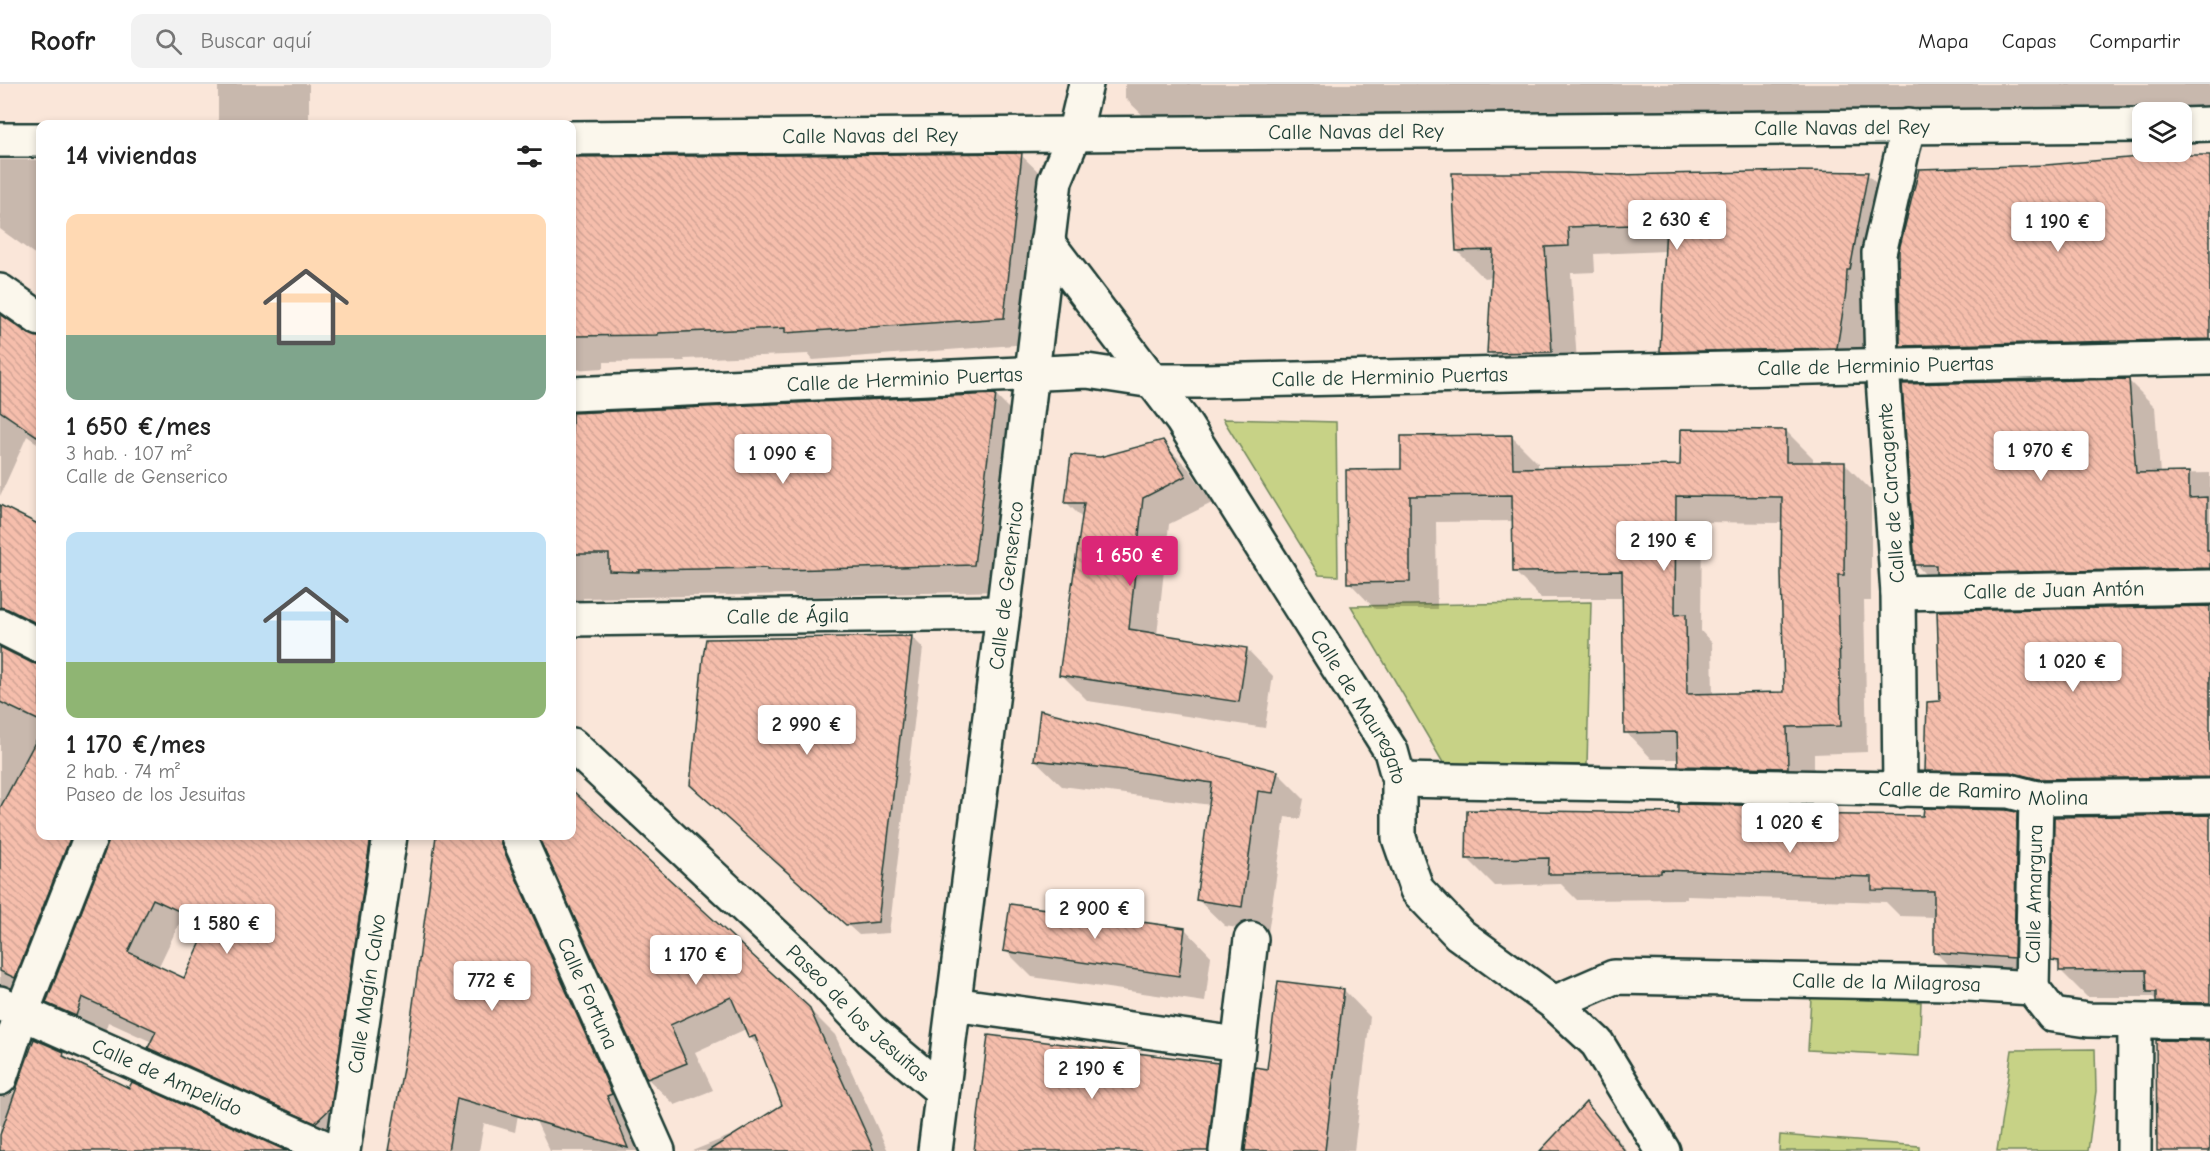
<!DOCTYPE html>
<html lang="es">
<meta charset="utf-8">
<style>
body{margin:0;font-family:"Comic Neue",sans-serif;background:#f2f2f2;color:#222;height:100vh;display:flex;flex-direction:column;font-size:22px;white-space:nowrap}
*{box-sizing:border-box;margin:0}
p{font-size:20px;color:#767676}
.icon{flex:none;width:33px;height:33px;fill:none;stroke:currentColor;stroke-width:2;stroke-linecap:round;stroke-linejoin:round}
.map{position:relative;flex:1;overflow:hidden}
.side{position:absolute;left:36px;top:36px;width:540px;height:720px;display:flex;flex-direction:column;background:#fff;border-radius:12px;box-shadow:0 3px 9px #0003}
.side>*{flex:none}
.buttons{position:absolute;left:2132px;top:18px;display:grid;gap:12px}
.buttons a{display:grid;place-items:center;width:60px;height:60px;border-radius:12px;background:#fff;box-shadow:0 3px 9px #0003;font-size:30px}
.price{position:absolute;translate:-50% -51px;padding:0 14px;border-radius:6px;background:#fff;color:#222;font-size:20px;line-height:39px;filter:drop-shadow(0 2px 3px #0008)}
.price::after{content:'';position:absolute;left:50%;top:36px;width:18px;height:14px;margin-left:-9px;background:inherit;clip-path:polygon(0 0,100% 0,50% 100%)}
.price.active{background:#db2777;color:#fff}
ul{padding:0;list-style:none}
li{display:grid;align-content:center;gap:12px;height:318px;padding:0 30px}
li span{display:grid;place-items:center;height:186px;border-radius:12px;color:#555}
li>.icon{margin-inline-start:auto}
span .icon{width:108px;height:108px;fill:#fffc;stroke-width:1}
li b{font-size:26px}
h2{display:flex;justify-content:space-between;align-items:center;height:72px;padding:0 30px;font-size:26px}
header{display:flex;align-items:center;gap:36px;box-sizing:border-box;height:84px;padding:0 30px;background:#fff;border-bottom:2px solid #e0e0e0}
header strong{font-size:28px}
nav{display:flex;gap:33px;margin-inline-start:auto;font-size:21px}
.search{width:420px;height:54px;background:#f2f2f2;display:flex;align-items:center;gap:15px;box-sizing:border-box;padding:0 21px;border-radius:12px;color:#767676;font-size:22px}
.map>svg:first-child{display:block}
.park{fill:#c7d286;stroke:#73885d;stroke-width:1.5}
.shadow{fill:#0003;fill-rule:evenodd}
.building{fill:url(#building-back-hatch);stroke:#1f3d34;stroke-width:1.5;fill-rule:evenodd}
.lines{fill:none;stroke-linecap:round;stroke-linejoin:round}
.minor-casing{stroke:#1f3d34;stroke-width:38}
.minor{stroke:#fbf7ec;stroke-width:33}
.labels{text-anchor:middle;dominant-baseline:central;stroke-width:4.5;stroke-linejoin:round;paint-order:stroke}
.street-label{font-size:21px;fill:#1f3d34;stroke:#fbf7ec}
</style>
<header>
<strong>Roofr</strong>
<div class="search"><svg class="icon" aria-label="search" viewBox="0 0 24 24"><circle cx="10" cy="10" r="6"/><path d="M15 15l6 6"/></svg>Buscar aquí</div>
<nav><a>Mapa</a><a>Capas</a><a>Compartir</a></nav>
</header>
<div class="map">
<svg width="2210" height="1067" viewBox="0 0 2210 1067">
<defs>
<pattern id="building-back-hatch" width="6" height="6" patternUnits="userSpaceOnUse" patternTransform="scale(1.5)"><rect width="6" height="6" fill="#f6beac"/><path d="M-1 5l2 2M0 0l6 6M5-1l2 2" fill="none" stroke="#d2a495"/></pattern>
</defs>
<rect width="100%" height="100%" fill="#fae6d9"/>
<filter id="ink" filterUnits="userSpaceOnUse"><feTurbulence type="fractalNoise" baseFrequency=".0167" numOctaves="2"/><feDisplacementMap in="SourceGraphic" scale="12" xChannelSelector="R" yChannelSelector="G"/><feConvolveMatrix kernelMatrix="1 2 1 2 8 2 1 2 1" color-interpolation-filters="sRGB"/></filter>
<g filter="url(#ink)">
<g class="park">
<polygon points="1223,335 1336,338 1338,492 1319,491"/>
<polygon points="1591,518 1587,681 1445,682 1351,522"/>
<polygon points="1811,913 1921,918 1919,972 1808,966"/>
<polygon points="2095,965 2096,1007 2088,1067 1997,1067 2012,966"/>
<polygon points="1780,1051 1919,1062 1919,1067 1779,1067"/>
</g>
<g class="shadow">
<rect x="218" y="0" width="91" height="40"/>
<polygon points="1125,0 2210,0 2210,35 2181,28 2142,28 1152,40 1125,14"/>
<polygon points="1021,71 1048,97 1030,260 813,276 808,270 684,275 685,277 604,278 604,284 572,286 572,74"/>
<polygon points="2210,72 2210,282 1929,288 1902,262 2046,83"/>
<polygon points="0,76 40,76 40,174 0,145"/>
<polygon points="1867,90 1894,117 1863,290 1688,294 1661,267 1666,167 1594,170 1595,188 1571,189 1578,294 1516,295 1489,268 1493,193 1484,194 1457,167 1619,93"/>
<polygon points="0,230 29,252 40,255 40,361 27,352 0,412"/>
<polygon points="2128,296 2155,323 2160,390 2210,389 2210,511 1943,508 1916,481"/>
<polygon points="995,311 1022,338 1000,507 812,512 795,512 794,510 583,514 583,516 572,516 572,330"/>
<path d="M1786,347L1813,374V380H1845L1871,406V517H1864L1867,668L1814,670V710L1706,708L1679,682V675H1652L1626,648L1624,514H1541L1514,487V437L1436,438L1437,525H1375L1349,498L1403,386L1512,353L1538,379V385L1682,383ZM1702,438L1783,439L1786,609L1713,611L1712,559L1701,547Z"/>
<polygon points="1162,358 1189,385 1212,419 1169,440 1157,551 1247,565 1273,592 1265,644 1088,617 1061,590 1083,435 1066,418 1100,374"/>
<path d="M0,423L37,441L40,434V553L9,559L7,568L31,580L40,582V752H399L342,1064L175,990L149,964L152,958L108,938L102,957L74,945L48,919L109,761L105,763L99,771L41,919L0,901ZM179,840L206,852L185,896L158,884Z"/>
<polygon points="2210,523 2210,720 1953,713 1926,686 1942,619"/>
<polygon points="912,553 923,564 889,849 859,851 703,712"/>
<polygon points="1035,676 1277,688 1304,715 1300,735 1285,733 1268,849 1225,842 1198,816 1211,721 1062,702"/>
<polygon points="572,708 808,924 835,951 888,1067 692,1067 747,1045 784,1021 762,965 750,953 746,945 695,968 713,1006 675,1021 648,995 544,760 538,761 644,1067 550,1067 522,1007 515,1048 484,1039 479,1067 391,1067 410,957 438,752 572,752"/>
<polygon points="1787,723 1796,732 1925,733 2016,730 2043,757 2040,900 1962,895 1935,868 1935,833 1900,832 1886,818 1687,812 1687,815 1577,816 1561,800 1495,802 1468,775 1680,730"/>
<polygon points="2210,732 2210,945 2184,945 2153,913 2087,913 2060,886 2060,883 2053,875"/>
<polygon points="1185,845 1211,872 1205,918 1032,893 1005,866"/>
<polygon points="1344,906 1370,933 1354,1067 1246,1067 1268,986"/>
<polygon points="0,968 18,986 10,1011 14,1009 19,1001 63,969 73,979 130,1006 284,1067 0,1067"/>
<polygon points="1217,980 1244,1007 1237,1067 976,1067"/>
<polygon points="1586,1020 1606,1040 1627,1067 1542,1067"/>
</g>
<g class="building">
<polygon points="1022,69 1004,234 785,249 785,244 658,249 658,251 572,252 572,73"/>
<polygon points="2163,71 2210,71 2210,255 1900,262 1899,166 1919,85 2046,81"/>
<polygon points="1794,87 1868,88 1850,186 1847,186 1846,208 1837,264 1660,268 1666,140 1568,143 1569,162 1545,163 1552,268 1487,269 1493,166 1456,167 1452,89 1567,89 1619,91"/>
<polygon points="0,230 29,250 40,253 40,354 0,327"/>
<polygon points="2129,295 2136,389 2189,388 2189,414 2207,413 2207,466 2210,466 2210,484 1936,490 1936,481 1915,481 1902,300"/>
<polygon points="996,310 974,481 784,486 767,486 767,484 639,486 639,488 609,487 609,470 572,470 572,329"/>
<path d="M1681,345L1786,346V378H1845L1844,491H1838L1841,642L1787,643L1788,684L1678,682L1677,648L1624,649L1622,487L1513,488L1512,411L1410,412V498L1347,499L1346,386L1401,385V352L1512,351L1513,384L1680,381ZM1676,412L1782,413L1781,490L1784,608L1687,610L1686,530L1675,531Z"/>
<polygon points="1163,356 1186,392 1143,414 1129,545 1247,564 1239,618 1059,591 1084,419 1065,419 1071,371 1100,373"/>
<polygon points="0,421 40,441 40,541 8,525 0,523"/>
<polygon points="2210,522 2210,693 2038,695 2010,688 1925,687 1927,618 1940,617 1937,527"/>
<polygon points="912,552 878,838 846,841 690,701 703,573 706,555"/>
<polygon points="0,563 32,579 40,581 40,637 0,618"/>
<polygon points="1040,626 1278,687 1273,709 1258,707 1242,823 1196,816 1212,699 1124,686 1034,676"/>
<polygon points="40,649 40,752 71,752 15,894 0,887 0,724"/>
<polygon points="572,706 809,923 874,1067 708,1067 782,1021 755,952 749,954 731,913 670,941 687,979 647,995 538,752 572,752"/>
<polygon points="1678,720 1788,722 1788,730 1923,732 1924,724 2006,726 2017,728 2014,874 1934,868 1934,807 1872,806 1872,793 1661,786 1661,789 1548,790 1549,774 1466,775 1467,726 1678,729"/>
<polygon points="2210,731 2210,919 2156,918 2156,908 2147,908 2146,886 2059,887 2059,877 2051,876 2054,733"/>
<path d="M109,752H371L331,1024L315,1039L148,964L156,947L82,913L76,932L46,919L108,759ZM153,815L209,841L184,894L128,868Z"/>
<polygon points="436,752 500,752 501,760 612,1010 607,1012 628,1064 457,1014 448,1067 388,1067 408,957"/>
<polygon points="1010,820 1185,844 1179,892 1003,867"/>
<polygon points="1278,897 1344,905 1325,1067 1245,1067 1255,983 1267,985"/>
<polygon points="988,951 1218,979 1208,1067 974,1067"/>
<polygon points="34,955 64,968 63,972 129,1004 132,998 287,1067 0,1067 0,1051"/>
<polygon points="2156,956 2210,957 2210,1067 2157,1067"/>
<polygon points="1586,1018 1625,1067 1540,1067"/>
</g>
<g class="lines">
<g class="minor-casing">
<g id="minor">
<polyline points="2181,41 2210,40"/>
<path id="s1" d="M572,54L2142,41"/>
<polyline points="0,56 40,56"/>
<path id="s2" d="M1047,158L1182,336L1391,667L1399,696V754L1417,806L1459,850L1554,919L1597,959L1663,1067"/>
<polyline points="0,207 40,235"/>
<path id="s3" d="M572,310L1087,287L1153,297H1205L2210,274"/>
<path id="s4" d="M1898,509L2210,503"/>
<path id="s5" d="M572,535L1003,529"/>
<polyline points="0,542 40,562"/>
<path id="s6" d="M572,661L821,894L870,946L941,1006"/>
<path id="s7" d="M1399,696L2009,707L2036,714L2210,712"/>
<polyline points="1900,706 1898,509 1882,281 1879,169 1908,42"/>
<path id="s8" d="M518,752L658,1067"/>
<path id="s9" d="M2032,904L2036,714"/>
<path id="s10" d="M0,919L333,1067"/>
<path id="s11" d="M1554,919L1614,893L1952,899L2032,904L2053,931L2088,936L2210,938"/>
<polyline points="953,920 1238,960"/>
<polyline points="0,994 22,928 91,752"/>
<path id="s12" d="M343,1067L390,752"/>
<path id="s13" d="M935,1067L1003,529L1055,97L1074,51L1086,0"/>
<polyline points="1226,1067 1251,855"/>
<polyline points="2134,1067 2135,938"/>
</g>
</g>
<use href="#minor" class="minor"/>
</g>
</g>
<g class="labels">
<g class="street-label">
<text stroke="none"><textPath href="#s1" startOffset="1270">Calle Navas del Rey</textPath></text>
<text stroke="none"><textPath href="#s1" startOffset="784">Calle Navas del Rey</textPath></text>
<text stroke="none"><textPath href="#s1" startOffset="298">Calle Navas del Rey</textPath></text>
<text stroke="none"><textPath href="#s3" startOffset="1305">Calle de Herminio Puertas</textPath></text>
<text stroke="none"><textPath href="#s3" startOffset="819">Calle de Herminio Puertas</textPath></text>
<text stroke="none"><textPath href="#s3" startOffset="333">Calle de Herminio Puertas</textPath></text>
<text transform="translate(1891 409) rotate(-94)">Calle de Carcagente</text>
<text stroke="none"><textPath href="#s13" startOffset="570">Calle de Genserico</textPath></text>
<text stroke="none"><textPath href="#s4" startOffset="156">Calle de Juan Antón</textPath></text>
<text stroke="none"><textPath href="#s5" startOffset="216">Calle de Ágila</textPath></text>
<text stroke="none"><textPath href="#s2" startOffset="561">Calle de Mauregato</textPath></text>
<text stroke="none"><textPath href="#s7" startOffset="585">Calle de Ramiro Molina</textPath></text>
<text stroke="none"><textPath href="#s9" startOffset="94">Calle Amargura</textPath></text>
<text stroke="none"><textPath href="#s11" startOffset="338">Calle de la Milagrosa</textPath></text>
<text stroke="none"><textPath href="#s12" startOffset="159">Calle Magín Calvo</textPath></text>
<text stroke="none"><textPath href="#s8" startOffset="172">Calle Fortuna</textPath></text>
<text stroke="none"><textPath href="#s6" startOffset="392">Paseo de los Jesuitas</textPath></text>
<text stroke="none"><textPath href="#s10" startOffset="183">Calle de Ampelido</textPath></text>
</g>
</g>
</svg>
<div class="buttons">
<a><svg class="icon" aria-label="layers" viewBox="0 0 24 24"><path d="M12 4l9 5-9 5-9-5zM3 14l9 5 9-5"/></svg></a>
</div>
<b class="price" style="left:1677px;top:167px">2 630 €</b>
<b class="price" style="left:2058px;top:169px">1 190 €</b>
<b class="price" style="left:2041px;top:398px">1 970 €</b>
<b class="price" style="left:783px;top:401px">1 090 €</b>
<b class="price" style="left:1664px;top:488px">2 190 €</b>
<b class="price active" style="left:1130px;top:503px">1 650 €</b>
<b class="price" style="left:2073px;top:609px">1 020 €</b>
<b class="price" style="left:807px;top:672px">2 990 €</b>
<b class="price" style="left:1790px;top:770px">1 020 €</b>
<b class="price" style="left:1095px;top:856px">2 900 €</b>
<b class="price" style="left:227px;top:871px">1 580 €</b>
<b class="price" style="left:696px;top:902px">1 170 €</b>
<b class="price" style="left:492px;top:928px">772 €</b>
<b class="price" style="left:1092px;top:1016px">2 190 €</b>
<section class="side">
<h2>14 viviendas<svg class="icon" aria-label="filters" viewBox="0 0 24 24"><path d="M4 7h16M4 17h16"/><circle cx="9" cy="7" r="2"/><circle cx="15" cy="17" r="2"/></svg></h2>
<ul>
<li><span style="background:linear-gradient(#ffd9b3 65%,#7fa58c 0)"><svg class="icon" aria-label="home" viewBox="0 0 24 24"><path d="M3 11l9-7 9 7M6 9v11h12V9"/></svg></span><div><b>1 650 €/mes</b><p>3 hab. · 107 m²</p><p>Calle de Genserico</p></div></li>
<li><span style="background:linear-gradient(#bfe0f5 70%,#8fb573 0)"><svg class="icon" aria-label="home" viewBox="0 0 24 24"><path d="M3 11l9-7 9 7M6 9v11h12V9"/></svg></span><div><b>1 170 €/mes</b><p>2 hab. · 74 m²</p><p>Paseo de los Jesuitas</p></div></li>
</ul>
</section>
</div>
